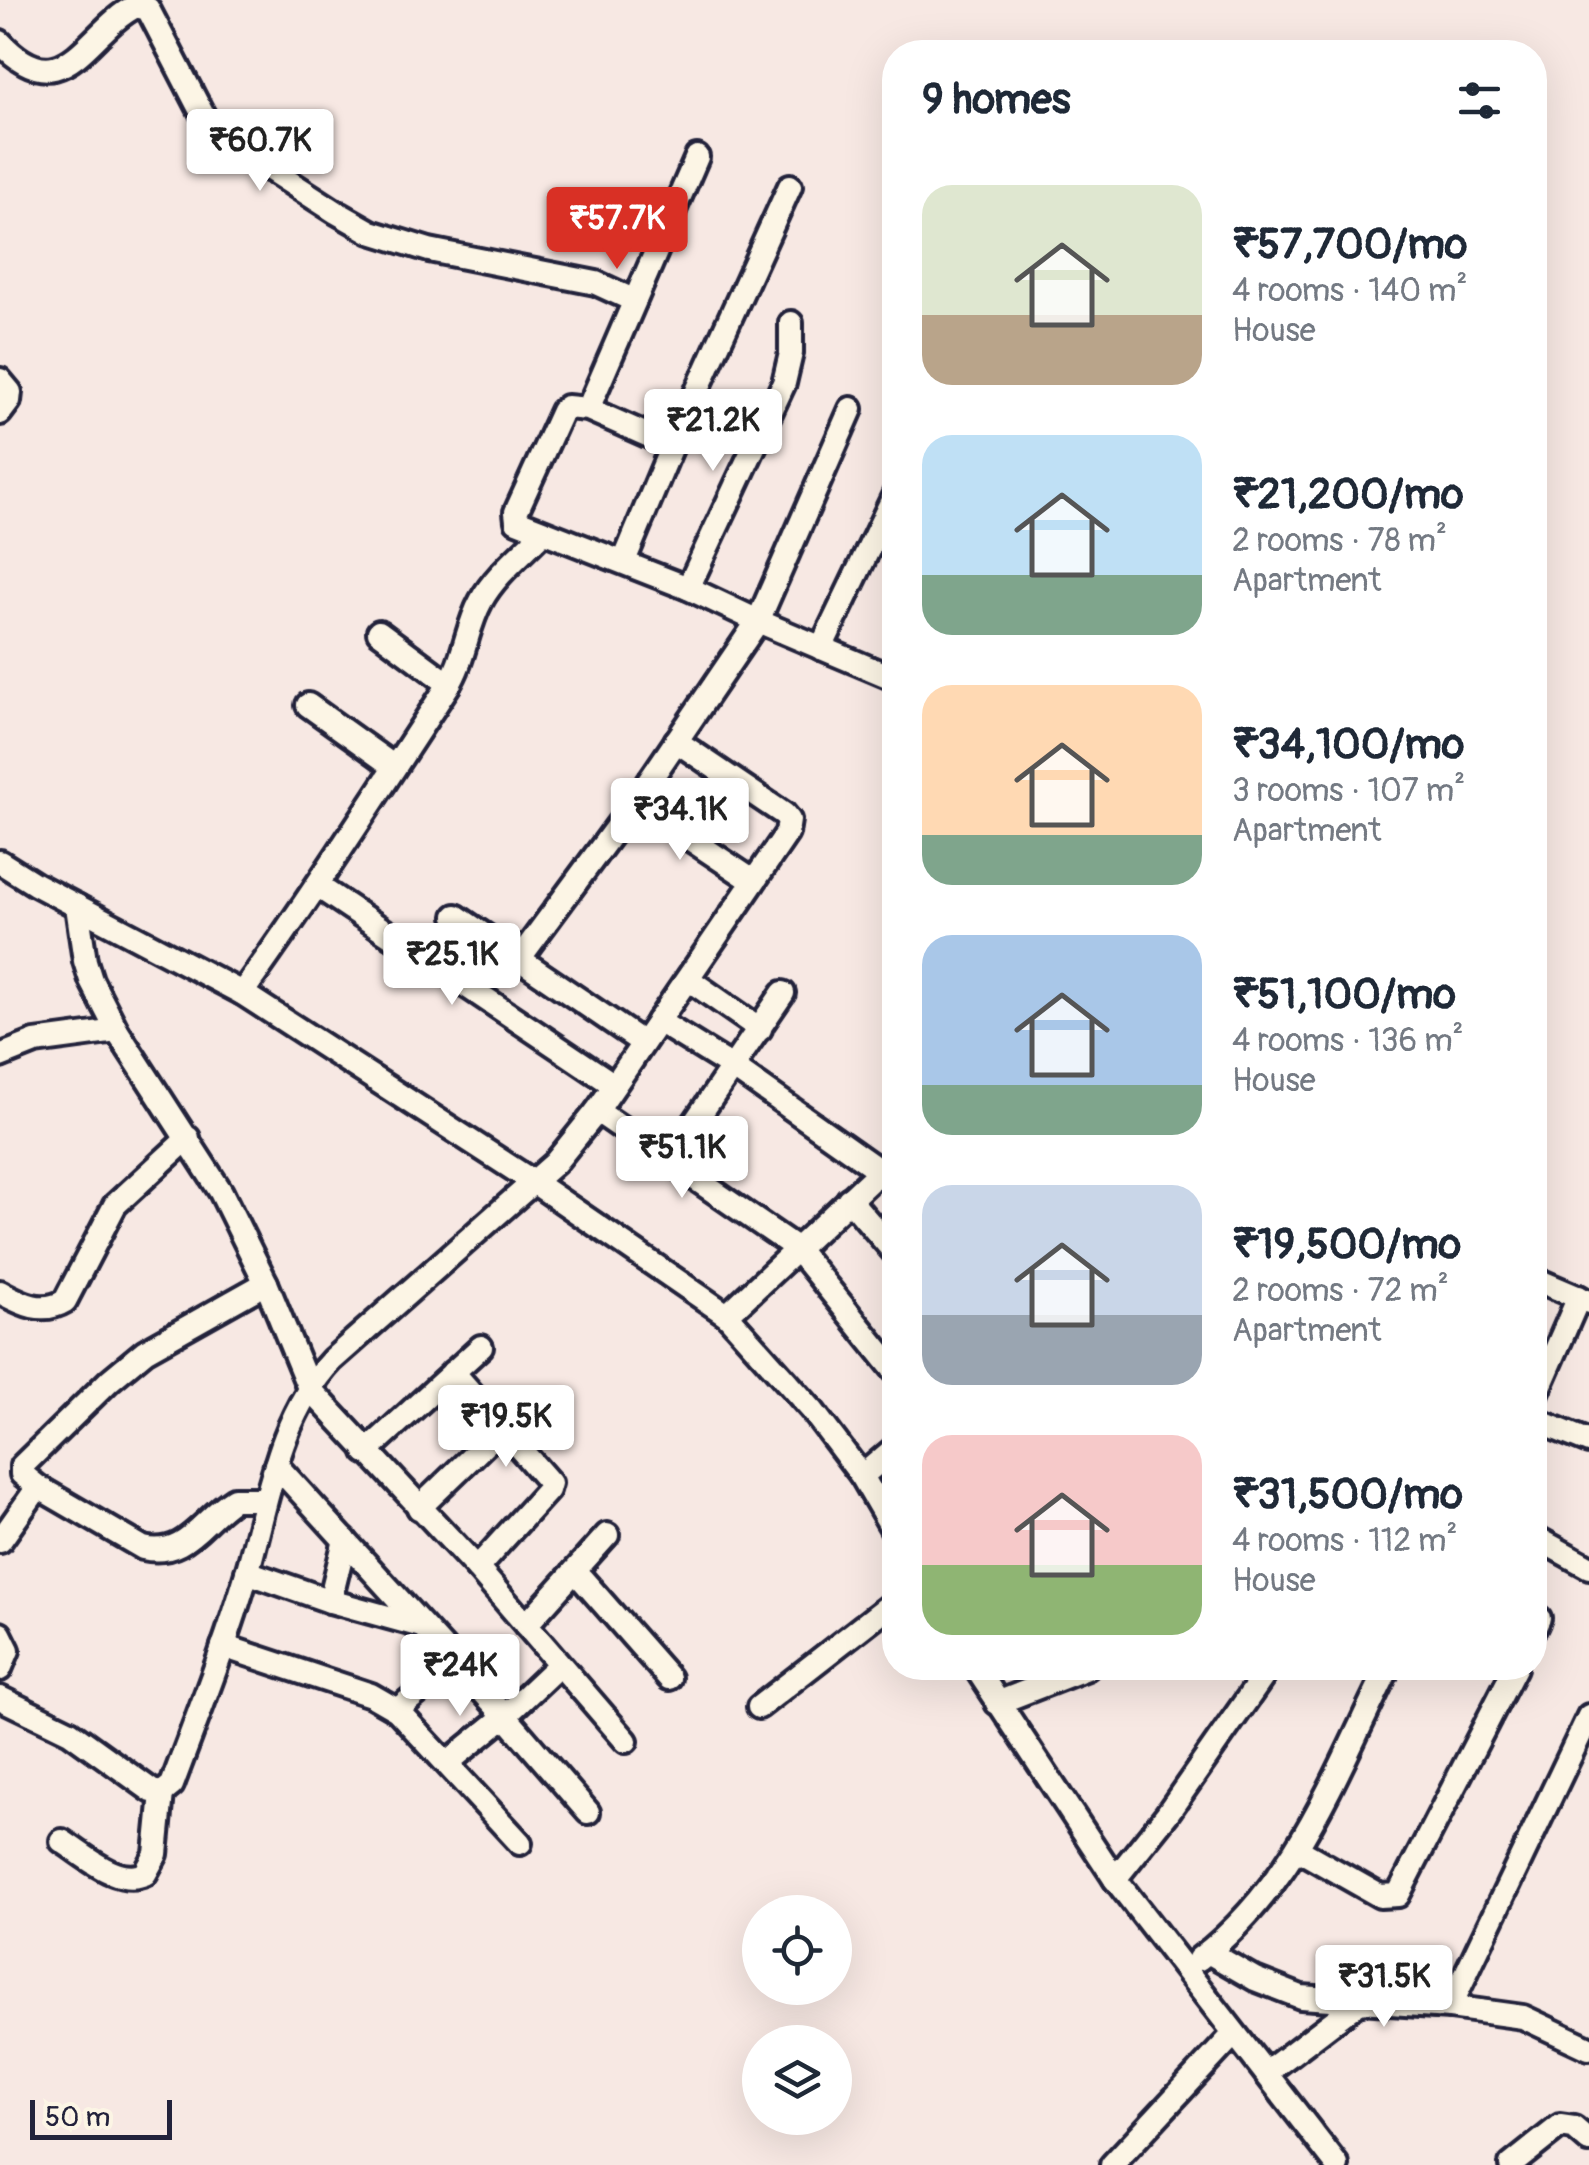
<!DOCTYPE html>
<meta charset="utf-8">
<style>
body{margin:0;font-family:Pangolin,sans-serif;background:#f2f2f3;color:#1f2937;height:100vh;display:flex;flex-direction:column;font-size:38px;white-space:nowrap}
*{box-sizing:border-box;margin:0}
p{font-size:32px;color:#747a83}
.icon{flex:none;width:55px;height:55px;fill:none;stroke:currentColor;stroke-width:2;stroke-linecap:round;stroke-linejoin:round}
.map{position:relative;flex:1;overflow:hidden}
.details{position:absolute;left:882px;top:40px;width:665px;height:1640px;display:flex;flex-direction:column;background:#fff;border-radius:40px;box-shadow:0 10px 40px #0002}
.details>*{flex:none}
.fabs{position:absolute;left:742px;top:1895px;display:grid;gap:20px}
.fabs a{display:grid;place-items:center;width:110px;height:110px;border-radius:50%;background:#fff;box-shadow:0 10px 40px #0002;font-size:50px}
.scale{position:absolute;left:30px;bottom:25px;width:142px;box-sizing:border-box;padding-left:10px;border:5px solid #22223b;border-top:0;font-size:28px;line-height:35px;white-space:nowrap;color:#22223b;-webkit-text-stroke:8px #fcf5e5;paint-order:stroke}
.price{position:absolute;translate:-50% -85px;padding:0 22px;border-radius:10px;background:#fff;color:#222;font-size:32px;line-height:65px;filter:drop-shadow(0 2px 5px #0008)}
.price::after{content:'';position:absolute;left:50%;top:60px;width:30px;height:22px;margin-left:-15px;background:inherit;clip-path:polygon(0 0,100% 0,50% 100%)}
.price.active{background:#d93025;color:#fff}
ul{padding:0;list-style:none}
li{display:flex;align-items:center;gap:30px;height:250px;padding:0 40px}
li span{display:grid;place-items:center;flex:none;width:280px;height:200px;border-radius:30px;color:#555}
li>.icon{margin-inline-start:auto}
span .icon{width:120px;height:120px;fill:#fffc;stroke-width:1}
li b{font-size:42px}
h2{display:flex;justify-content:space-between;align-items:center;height:120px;padding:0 40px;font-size:42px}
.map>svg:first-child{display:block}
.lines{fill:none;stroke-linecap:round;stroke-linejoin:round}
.minor-casing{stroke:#22223b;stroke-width:30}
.minor{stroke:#fcf5e5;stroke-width:22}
</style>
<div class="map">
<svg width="1589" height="2165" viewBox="0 0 1589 2165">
<rect width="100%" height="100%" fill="#f7e8e3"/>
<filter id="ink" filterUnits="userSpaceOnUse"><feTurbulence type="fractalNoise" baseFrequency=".01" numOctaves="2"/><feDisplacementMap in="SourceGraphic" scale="20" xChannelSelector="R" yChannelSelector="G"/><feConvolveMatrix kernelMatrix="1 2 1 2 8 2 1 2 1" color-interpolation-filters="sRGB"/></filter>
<g filter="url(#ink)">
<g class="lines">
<g class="minor-casing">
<g id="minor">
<path d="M0,42C64,110 87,30 136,6L148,9L204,117L229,143L336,212L371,232L429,250L596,283L633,300"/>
<polyline points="0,380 10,392 9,401 0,413"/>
<polyline points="588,409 697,157"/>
<polyline points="672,446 588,409 567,407 562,411 516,512 517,521 688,588 758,621 895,679"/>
<polyline points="624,561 672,446 790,186"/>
<polyline points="688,588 784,383 791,353 791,323"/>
<polyline points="379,632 449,684"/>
<polyline points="821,648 895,494"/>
<polyline points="308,705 393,766"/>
<polyline points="635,802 753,881"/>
<polyline points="0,862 35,884 242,993 535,1183 727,1315 812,1410 862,1476 895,1533"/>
<polyline points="319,887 614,1085"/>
<polyline points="77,906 85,961 91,980 117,1031 221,1192 266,1283 309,1388 477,1568 626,1741"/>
<polyline points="456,916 643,1043"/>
<polyline points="519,959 635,802 758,621 851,409"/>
<polyline points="688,979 760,1029"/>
<path d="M242,993C314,893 380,789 448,686C465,659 466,628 481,601C495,575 523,553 543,532"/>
<polyline points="658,1021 734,1068 880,1171"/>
<polyline points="0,1056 35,1042 117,1031"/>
<polyline points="597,1111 796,1248 895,1371"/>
<polyline points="669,1160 783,993"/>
<polyline points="849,1199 895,1253"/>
<polyline points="1535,1279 1589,1302"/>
<path d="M0,1292C21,1303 42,1315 65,1301L115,1205L188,1138"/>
<polyline points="727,1315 880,1171 895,1165"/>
<polyline points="453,1372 550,1483 548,1490 477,1568"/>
<polyline points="1535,1398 1579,1297"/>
<polyline points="1535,1420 1589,1442"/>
<polyline points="366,1452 481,1347"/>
<polyline points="276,1465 505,1716 588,1812"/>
<polyline points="862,1476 895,1448"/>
<path d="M265,1499H234C202,1519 186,1558 143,1548L38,1487L22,1474V1466L110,1380L145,1351L266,1283"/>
<polyline points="419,1508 503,1427"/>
<polyline points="1535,1537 1589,1567"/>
<polyline points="0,1541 38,1487"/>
<polyline points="575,1571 669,1678"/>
<polyline points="247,1572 330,1601 421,1626"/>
<polyline points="330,1601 345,1540"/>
<polyline points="526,1625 607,1535"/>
<polyline points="1535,1627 1539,1618"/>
<polyline points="0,1634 8,1650 0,1669"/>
<polyline points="223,1646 371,1695 397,1710 520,1843"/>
<polyline points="976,1668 1115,1879 1337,2165"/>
<path d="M0,1698L70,1732L152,1791L162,1793L172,1785C198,1715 226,1645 247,1573C268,1501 278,1417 332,1360L555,1163L597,1111L787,833L789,820L784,814L676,741"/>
<polyline points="997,1703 1087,1668"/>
<polyline points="759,1707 895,1601"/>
<polyline points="397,1710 455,1662"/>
<polyline points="447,1763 505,1716 559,1665"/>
<path d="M62,1841C86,1856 117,1886 145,1874L156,1854L162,1793"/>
<polyline points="1297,1849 1380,1896 1398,1895 1515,1668"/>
<polyline points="1115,1879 1167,1814 1269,1668"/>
<polyline points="1208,1952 1255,1979 1301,1997 1450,2007 1523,2017 1589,2048"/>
<path d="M1199,1959C1296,1885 1335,1774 1388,1668"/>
<polyline points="1450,2007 1589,1716"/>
<polyline points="1266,2073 1359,2002"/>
<polyline points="1112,2165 1234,2034"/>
<polyline points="1511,2165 1560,2126 1574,2128 1589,2141"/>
</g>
</g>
<use href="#minor" class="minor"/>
</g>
</g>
</svg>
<div class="fabs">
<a><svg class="icon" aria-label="locate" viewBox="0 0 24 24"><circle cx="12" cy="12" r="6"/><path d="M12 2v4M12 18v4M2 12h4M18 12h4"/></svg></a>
<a><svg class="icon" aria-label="layers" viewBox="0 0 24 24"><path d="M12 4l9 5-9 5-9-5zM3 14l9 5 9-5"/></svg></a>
</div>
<div class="scale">50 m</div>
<b class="price" style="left:260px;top:194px">₹60.7K</b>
<b class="price active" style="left:617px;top:272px">₹57.7K</b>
<b class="price" style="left:713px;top:474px">₹21.2K</b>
<b class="price" style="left:680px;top:863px">₹34.1K</b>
<b class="price" style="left:452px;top:1008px">₹25.1K</b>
<b class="price" style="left:682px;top:1201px">₹51.1K</b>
<b class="price" style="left:506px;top:1470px">₹19.5K</b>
<b class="price" style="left:460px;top:1719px">₹24K</b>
<b class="price" style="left:1384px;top:2030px">₹31.5K</b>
<section class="details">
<h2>9 homes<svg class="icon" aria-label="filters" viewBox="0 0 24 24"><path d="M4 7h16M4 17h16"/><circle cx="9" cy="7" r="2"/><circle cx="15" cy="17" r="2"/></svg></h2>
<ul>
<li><span style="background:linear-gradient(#dfe7d0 65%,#b9a48a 0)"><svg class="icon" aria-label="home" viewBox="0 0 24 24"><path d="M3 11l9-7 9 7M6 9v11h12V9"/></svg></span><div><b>₹57,700/mo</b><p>4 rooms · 140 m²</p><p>House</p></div></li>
<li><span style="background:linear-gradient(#bfe0f5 70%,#7fa58c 0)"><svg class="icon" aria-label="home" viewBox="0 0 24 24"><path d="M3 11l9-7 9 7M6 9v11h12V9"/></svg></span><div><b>₹21,200/mo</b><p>2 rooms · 78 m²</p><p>Apartment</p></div></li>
<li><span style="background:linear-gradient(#ffd9b3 75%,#7fa58c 0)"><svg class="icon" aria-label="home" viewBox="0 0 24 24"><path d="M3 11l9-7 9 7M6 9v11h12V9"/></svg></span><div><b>₹34,100/mo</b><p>3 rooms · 107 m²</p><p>Apartment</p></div></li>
<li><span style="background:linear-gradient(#a9c7e8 75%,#7fa58c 0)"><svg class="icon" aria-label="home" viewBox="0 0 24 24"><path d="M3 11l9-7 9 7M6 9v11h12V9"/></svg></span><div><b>₹51,100/mo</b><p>4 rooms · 136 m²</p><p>House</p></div></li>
<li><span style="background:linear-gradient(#c9d6e8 65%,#9aa5b1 0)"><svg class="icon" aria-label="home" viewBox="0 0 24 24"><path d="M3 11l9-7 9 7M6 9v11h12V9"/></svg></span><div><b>₹19,500/mo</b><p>2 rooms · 72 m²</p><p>Apartment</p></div></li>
<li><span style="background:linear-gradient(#f6c9c9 65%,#8fb573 0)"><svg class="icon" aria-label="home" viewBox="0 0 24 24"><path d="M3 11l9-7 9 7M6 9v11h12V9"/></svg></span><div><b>₹31,500/mo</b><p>4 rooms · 112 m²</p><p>House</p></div></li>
</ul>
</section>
</div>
